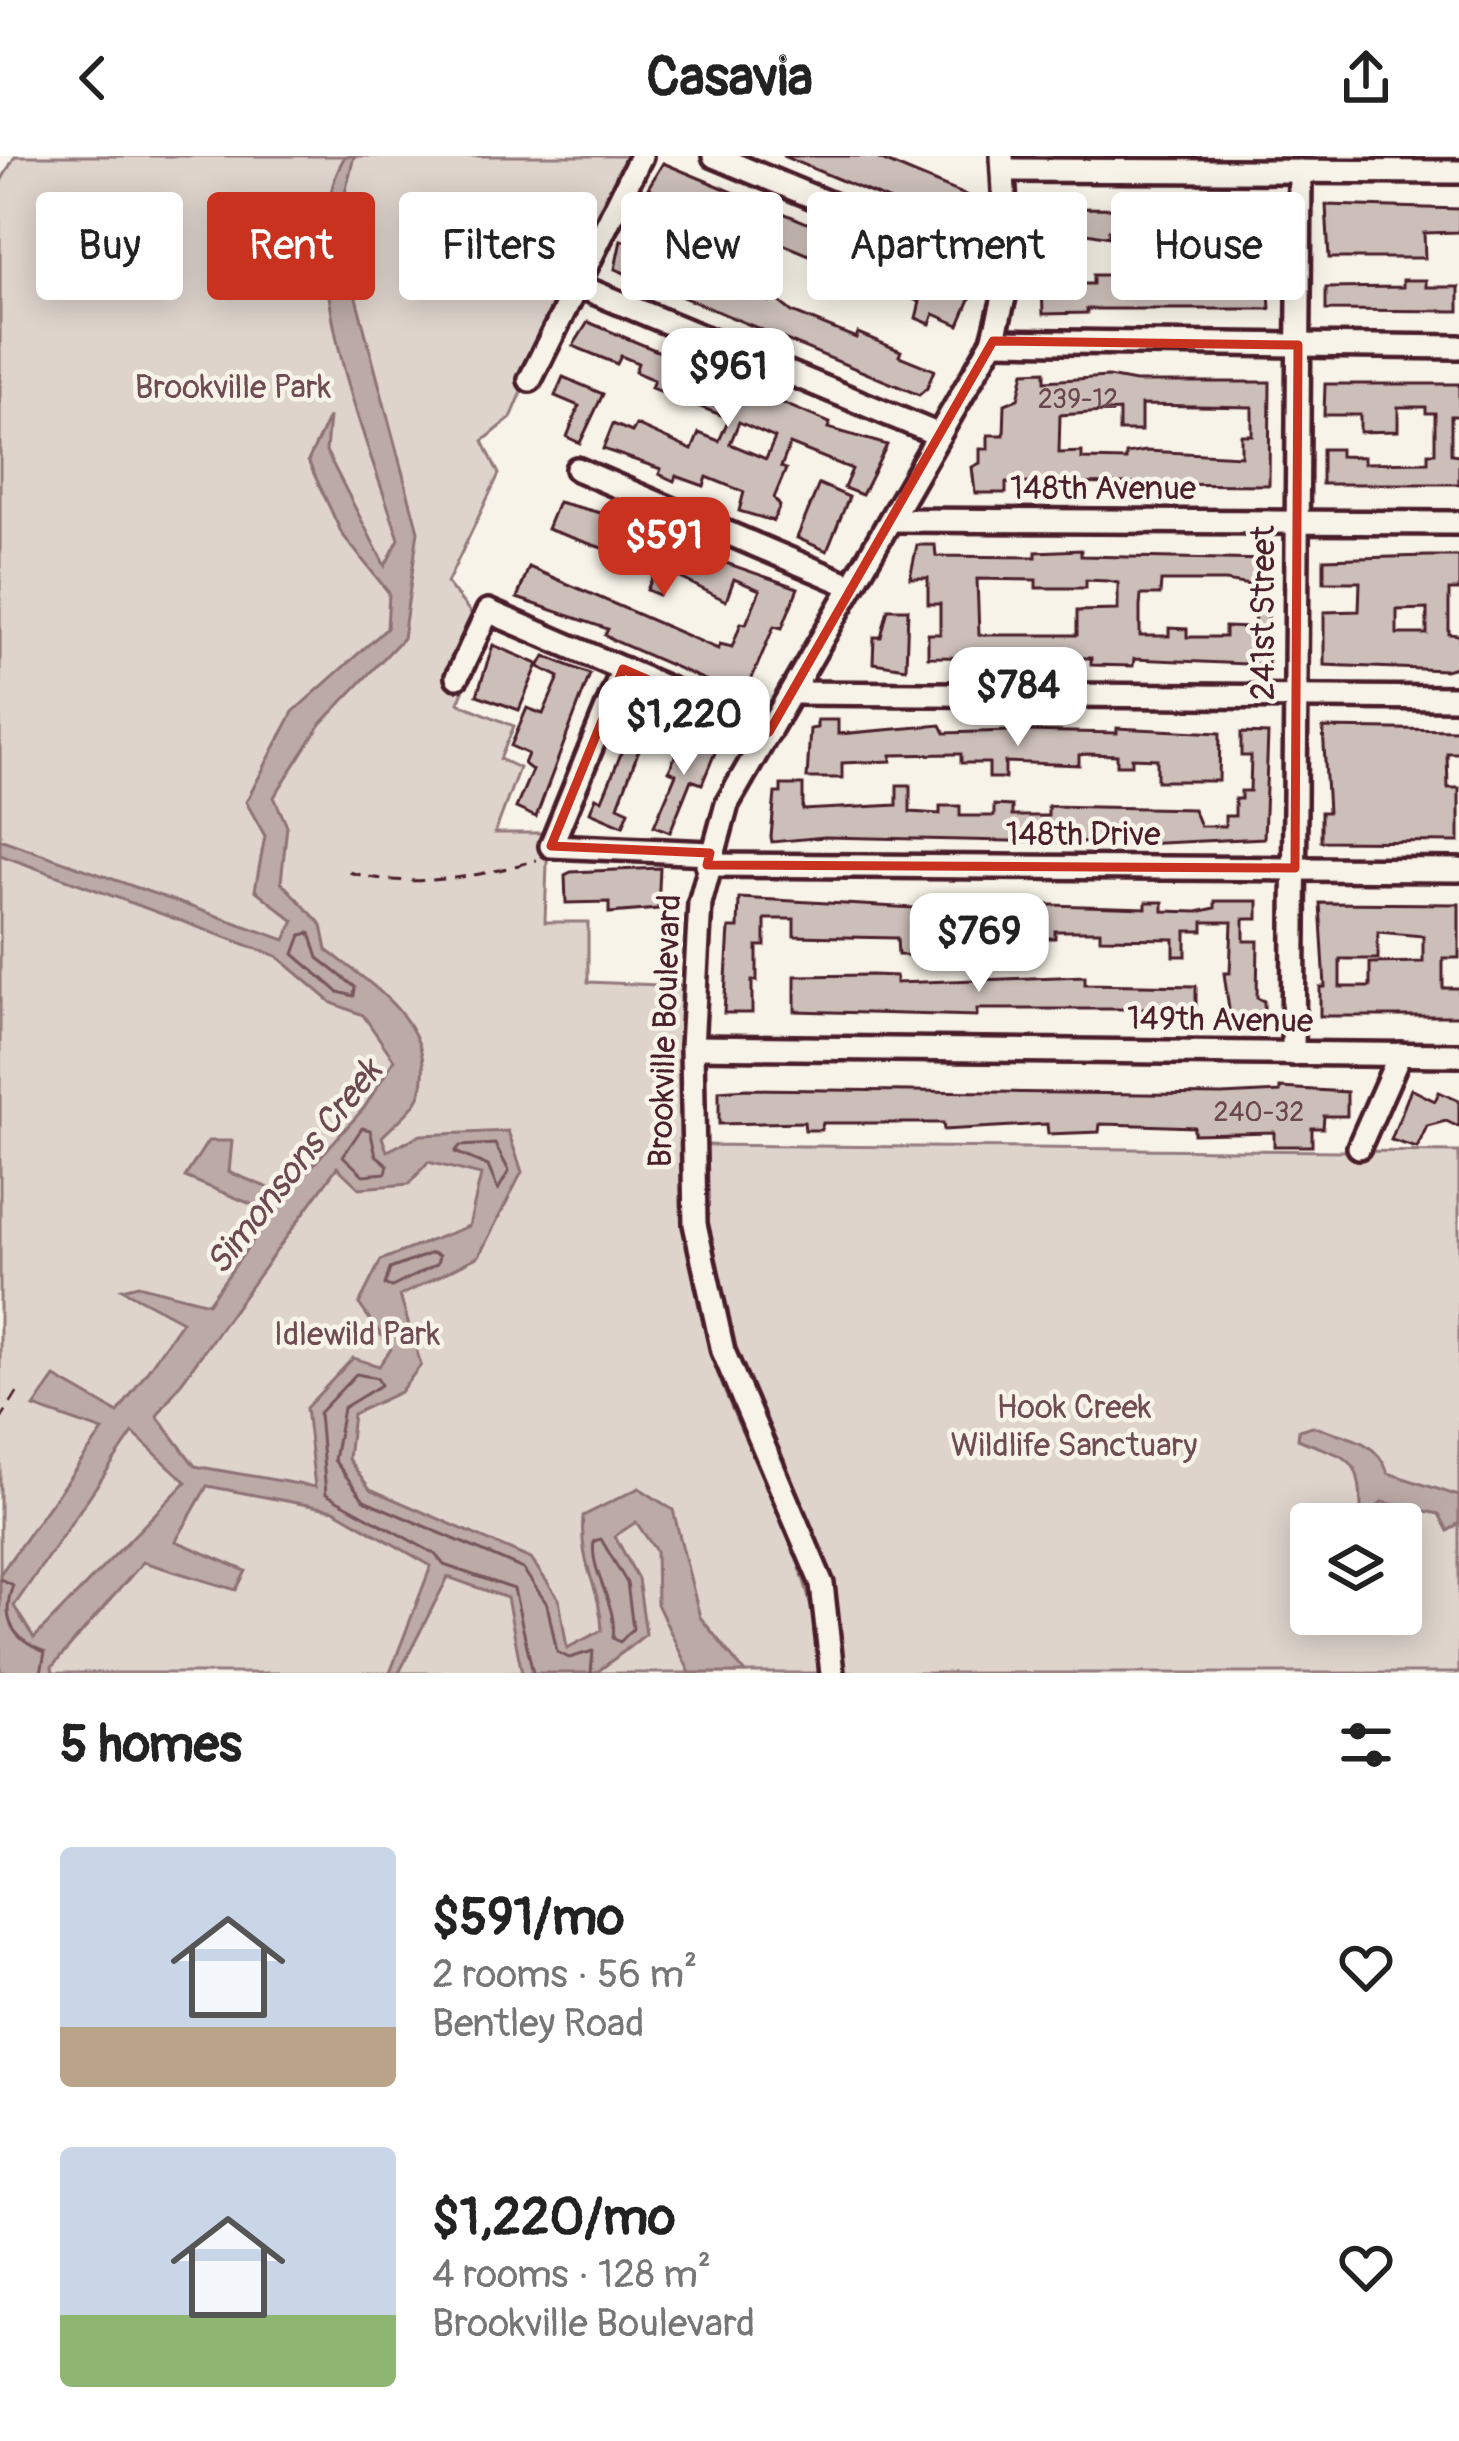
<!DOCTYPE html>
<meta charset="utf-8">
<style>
body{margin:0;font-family:Pangolin,sans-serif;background:#f6f6f6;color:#222;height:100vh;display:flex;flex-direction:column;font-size:45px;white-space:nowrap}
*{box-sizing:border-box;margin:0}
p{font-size:39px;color:#767676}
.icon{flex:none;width:66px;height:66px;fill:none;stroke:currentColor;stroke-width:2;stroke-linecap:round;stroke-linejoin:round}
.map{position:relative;height:1517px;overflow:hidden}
.sheet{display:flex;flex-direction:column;background:#fff;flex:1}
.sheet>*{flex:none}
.banner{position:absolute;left:36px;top:36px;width:1389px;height:108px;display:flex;gap:24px}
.buttons{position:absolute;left:1290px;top:1347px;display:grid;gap:24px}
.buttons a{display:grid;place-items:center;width:132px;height:132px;border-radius:12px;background:#fff;box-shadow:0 6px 30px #0003;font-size:60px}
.price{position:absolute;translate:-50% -102px;padding:0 27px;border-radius:24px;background:#fff;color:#222;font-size:39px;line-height:78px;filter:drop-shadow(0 3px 6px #0008)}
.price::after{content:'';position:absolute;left:50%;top:72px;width:36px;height:27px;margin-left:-18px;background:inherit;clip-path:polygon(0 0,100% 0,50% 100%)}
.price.selected{background:#c8321e;color:#fff}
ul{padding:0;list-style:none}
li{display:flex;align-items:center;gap:36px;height:300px;padding:0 60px}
li span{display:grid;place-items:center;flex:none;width:336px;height:240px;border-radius:12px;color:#555}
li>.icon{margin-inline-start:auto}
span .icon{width:144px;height:144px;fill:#fffc;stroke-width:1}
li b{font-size:51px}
h2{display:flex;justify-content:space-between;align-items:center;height:144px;padding:0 60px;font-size:51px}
.chip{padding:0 42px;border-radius:12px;background:#fff;box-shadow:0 6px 30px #0003;font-size:42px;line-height:108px}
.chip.selected{background:#c8321e;color:#fff}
header{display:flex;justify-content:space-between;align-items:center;height:156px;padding:0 60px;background:#fff;font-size:54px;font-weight:700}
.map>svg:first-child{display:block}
.green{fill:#ded4cc;stroke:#947a7c;stroke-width:3;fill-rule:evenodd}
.water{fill:#bcaaa7;stroke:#8e7275;stroke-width:3;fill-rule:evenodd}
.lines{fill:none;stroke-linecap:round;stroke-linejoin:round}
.shore{stroke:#78575d;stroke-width:3}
.building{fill:#ccbfb9;stroke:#4a1f2b;stroke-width:3;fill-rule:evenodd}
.minor-casing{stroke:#4a1f2b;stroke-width:30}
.path{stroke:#4a1f2b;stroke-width:3;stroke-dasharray:12 9;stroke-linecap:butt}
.minor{stroke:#f7f3e8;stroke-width:21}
.marked{fill:none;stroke:#c8321e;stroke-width:9;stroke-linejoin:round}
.labels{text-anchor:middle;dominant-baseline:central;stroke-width:9;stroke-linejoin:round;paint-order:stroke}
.number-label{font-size:27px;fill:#6a474e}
.park-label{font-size:33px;fill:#6f4c53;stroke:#f7f3e8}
.street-label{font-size:33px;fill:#4a1f2b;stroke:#f7f3e8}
.water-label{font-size:36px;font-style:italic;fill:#6c4950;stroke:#f7f3e8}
</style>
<header><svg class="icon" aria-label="back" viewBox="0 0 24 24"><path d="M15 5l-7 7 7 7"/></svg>Casavia<svg class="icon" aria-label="share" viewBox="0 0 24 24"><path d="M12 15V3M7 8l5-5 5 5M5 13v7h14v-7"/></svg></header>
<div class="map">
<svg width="1459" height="1517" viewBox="0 0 1459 1517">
<rect width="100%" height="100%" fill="#f7f3e8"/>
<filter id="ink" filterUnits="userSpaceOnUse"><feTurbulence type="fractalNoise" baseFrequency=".00833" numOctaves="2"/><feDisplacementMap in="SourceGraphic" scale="24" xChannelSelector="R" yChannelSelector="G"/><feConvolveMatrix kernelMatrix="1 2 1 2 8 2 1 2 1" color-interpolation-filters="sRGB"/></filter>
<g filter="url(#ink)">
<g class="green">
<path d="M15,0H630L579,98L511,262L483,285L499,318L447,427L487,477L458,547L514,570L500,603L519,612L495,677H548L545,766H588V826L682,830C683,951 674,1072 709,1190C743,1305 818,1395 818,1517H0V27Z"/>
<path d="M699,989L1459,996V1517H841C848,1414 785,1333 749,1241C717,1159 705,1077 699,989ZM1311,1368H1401V1458H1311Z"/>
</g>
<g class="water">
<path d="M345,0H354L337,70L418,375L403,482L321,568L274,641L287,670L281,726L322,769L327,794C371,828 440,870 420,938C415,953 393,969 382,981L387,995L421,979L508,975L522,1016L479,1100L400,1140L421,1209L400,1236L353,1258L348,1303L370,1333L531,1403L559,1443L567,1492L602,1474C600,1428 579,1412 583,1360L639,1332L673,1354L700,1461L745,1517H690L657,1448L656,1395L636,1366L615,1380L638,1423L646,1478L596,1517H522L507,1442L448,1421L399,1517H390L431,1410L334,1354L207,1330L176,1385L246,1415L236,1434L143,1406L52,1511L53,1517L0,1516V1418L103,1275L34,1251L55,1221L118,1257L182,1165L122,1133L138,1129L208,1147L273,1057L185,1021L208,985H232L229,1016L286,1039L364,952L394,904L363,859L332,847L277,800L0,699V683L285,784L294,765L255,734L265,680L246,646L293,556L387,472L389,437L342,378L308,305L329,261L326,295L385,410L399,383C366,283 289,99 345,0ZM428,1006L481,1019L469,1070L381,1104L359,1148L391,1193L379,1210L353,1202L306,1252L315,1331L195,1310L157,1260L337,1011L359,1032L409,1028ZM133,1277L186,1326L34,1482L14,1450Z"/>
<path d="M1312,1270C1344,1281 1376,1282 1388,1317L1459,1340V1367L1448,1375L1439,1358L1382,1346L1370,1359L1361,1352C1361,1295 1344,1303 1298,1283L1299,1274Z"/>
</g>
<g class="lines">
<g class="shore">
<polygon points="310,777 318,802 355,831 354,840 338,836 294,798 301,779"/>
<polygon points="362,972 370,974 376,999 388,1009 386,1017 363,1019 343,1000"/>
<polygon points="495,988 509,1015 498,1034 488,1010 455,996 460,990"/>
<polygon points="432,1097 439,1100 437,1108 392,1131 385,1129 390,1113"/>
<path d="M601,1383L627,1427L633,1473L620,1486L613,1482C618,1447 589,1416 594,1385Z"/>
<path d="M0,1423L13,1429C0,1463 13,1484 45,1496L41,1517"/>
<polyline points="533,1517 514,1433 444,1409 435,1398 326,1338 319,1257 356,1218 377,1222 381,1229 343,1252 334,1304 364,1344 523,1413 547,1448 557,1496 569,1502 593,1495 591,1517"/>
</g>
</g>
<g class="building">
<polygon points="783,0 872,0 975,43 962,75"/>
<polygon points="663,7 973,136 959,169 934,158 930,168 916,162 920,146 847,115 843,124 827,118 831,108 648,32"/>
<polygon points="1326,49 1459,53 1459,76 1424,77 1425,102 1329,102"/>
<polygon points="1044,52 1271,53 1271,63 1280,63 1280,75 1271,75 1267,101 1270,153 1087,153 1087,157 1043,158 1042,128 1093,128 1093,119 1136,119 1136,130 1252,130 1252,83 1195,83 1195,101 1184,101 1184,80 1109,74 1109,81 1082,76 1043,81"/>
<polygon points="621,84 770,146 772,140 792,156 856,182 858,177 901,195 899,200 934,214 927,232 919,239 615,113"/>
<polygon points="1403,124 1426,124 1426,131 1459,131 1459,155 1326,154 1326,132 1403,131"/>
<path d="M588,166L830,267L828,272L887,289L862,339L844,332L852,313L790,288L781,311L786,313L774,342L780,350L773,365L739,355L744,336L707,321L704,330L676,320L674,325L659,318L661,313L603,293L613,268L632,276L636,269L692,294L699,277L719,285L729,262L651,232L654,224L635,216L638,207L621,200L617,208L573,190ZM739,266L775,282L766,303L730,288Z"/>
<path d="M1045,215V225L1108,221L1135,226H1270L1269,329L1006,327V337H975L972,311L980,307V293H988V279H1004L1005,248L1018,243L1024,216ZM1141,249L1252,251V279H1241V300L1146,295L1126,298V304L1082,303V296L1059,297L1060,259L1119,255V275H1141Z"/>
<polygon points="563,221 603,238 580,287 567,281 579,250 555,240"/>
<polygon points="1325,228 1459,228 1459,260 1451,260 1451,298 1459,299 1459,328 1322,328 1322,293 1340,293 1340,300 1364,301 1364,307 1428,306 1428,297 1435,297 1435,257 1426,257 1426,251 1398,251 1398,275 1360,276 1360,259 1324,259"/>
<polygon points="819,328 849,341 827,395 797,382"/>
<polygon points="558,346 624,363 700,398 798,432 782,472 774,470 744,541 615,485 605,479 608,473 517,442 529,411 718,493 720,488 732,491 741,467 746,468 760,434 734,423 726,445 669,416 659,439 647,434 657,411 547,373"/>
<path d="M917,389H935L936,400L1036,401V396L1081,394V400L1269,404V432L1225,425H1161L1160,439H1141L1140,451V480H1169V472L1187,473V481H1225V471L1254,472L1255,455L1268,456V509L1134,503L1133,510L1091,509V502L928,501V478H940V448H928V422H910ZM977,423L1036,424V432H1086V424L1108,425L1118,427V454L1077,455V479H979Z"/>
<path d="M1428,400H1459V434H1449V478L1459,479V510L1445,514L1324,509V456L1359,455L1360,426H1324V403ZM1427,453V478H1397V454Z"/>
<polygon points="888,453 908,453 906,512 873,507 874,481 881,481"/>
<polygon points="493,489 538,508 519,554 477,539"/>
<polygon points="545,500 590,518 536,661 516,652 532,614 524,608 528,598 511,590 527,552 543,558 559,521 539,511"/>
<polygon points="632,535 683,557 677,568 653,556 618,650 629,655 623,670 590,656 596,641 602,644 634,566 621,560"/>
<polygon points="817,564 838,564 838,578 941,569 945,577 1008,575 1008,571 1026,571 1026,575 1117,577 1117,572 1220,577 1219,625 1157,625 1157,603 1132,602 1132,609 1117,609 1117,599 1087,598 1079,599 1079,609 1005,606 1005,622 989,622 989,607 961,607 961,598 956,598 891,599 891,605 842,607 842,622 807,622 810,573 817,572"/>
<polygon points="1323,572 1459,574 1459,597 1447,597 1448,632 1459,632 1459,686 1321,685 1321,656 1328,656"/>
<polygon points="1241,577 1268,578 1264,682 1140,688 825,681 772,686 771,681 775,637 781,637 781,629 803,629 803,654 897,649 897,629 910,629 910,656 940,658 940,650 960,650 960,660 994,660 994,649 1012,650 1012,660 1048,660 1048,650 1193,653 1200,670 1225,670 1225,660 1235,660 1235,643 1241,643 1241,635 1250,635 1251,600 1241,600"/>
<polygon points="683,581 716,594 702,628 691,624 670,676 654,670 676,618 669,615"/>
<polygon points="660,712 658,753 609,757 609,746 566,747 565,719 571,716"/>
<polygon points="739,742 949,754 983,753 983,747 1146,752 1146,746 1163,746 1163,755 1197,756 1215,752 1215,745 1258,745 1258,763 1244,763 1244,785 1258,785 1257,842 1264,845 1264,860 1230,861 1224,817 1230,817 1232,766 1203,766 1203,775 1186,775 1186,800 1174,800 1174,783 1100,782 1100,775 1055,775 1055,782 1033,782 1033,774 938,782 938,800 898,799 897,782 794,780 794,763 765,763 765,790 757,790 757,825 752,825 752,857 724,857 729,772 738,772"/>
<path d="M1320,747L1459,748V802H1443V832H1459V860H1320V831H1325ZM1378,776L1423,780V806L1370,807V831H1340V803H1378Z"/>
<polygon points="872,819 896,820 896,827 1085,820 1085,828 1196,830 1196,853 977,853 977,860 795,855 795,820"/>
<polygon points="1280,932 1347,936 1347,960 1324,960 1323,972 1312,972 1312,990 1274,990 1274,976 1194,978 1194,971 1139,969 1100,968 1099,976 1048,978 1047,968 944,974 943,967 823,967 821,974 805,974 804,966 719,968 719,935 747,933 1222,939 1280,936"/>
<polygon points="1411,933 1435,945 1439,936 1459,945 1459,971 1446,965 1427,970 1417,992 1391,984"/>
</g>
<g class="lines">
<g class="minor-casing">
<g id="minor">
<polyline points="714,0 1009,122"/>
<polyline points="1004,14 1459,16"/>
<polyline points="574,128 939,279"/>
<polyline points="993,185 1459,191"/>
<polyline points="530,224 641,0"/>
<polyline points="577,313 852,430"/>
<polyline points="891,364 1459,367"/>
<polyline points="623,513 551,690 710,697"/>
<polyline points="457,521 488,455 769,576"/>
<polyline points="791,537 1459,542"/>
<polyline points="707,709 1459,714"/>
<polyline points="692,891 1459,899"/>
<polyline points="1293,898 1300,15"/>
<polyline points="1359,991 1400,898"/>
<polyline points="832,1517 822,1428 723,1195 695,1068 692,891 700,747 727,648 993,185 1009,122 1002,0"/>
</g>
</g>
<g class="path">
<path d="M349,716C409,734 478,721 537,704"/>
<polyline points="0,1265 17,1237"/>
</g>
<use href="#minor" class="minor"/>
</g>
</g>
<path class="marked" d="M993,185L1298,189L1295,712L707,709L710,697L551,690L623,513L769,576Z"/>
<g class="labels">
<g class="number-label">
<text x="1078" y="243">239-12</text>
<text x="1259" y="956">240-32</text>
</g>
<g class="park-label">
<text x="233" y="231">Brookville Park</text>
<text x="357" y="1178">Idlewild Park</text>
<text x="1074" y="1251">Hook Creek<tspan x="1074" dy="38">Wildlife Sanctuary</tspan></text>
</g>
<g class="street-label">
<text x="1103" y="332">148th Avenue</text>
<text transform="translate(1263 457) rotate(-90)">241st Street</text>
<text x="1083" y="678">148th Drive</text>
<text transform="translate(1220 864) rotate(1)">149th Avenue</text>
<text transform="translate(665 875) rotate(-88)">Brookville Boulevard</text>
</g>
<g class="water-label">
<text transform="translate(294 1011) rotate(-52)">Simonsons Creek</text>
</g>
</g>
</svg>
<div class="buttons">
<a><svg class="icon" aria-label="layers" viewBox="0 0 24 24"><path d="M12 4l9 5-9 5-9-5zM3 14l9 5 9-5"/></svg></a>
</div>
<b class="price" style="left:728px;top:274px">$961</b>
<b class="price selected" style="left:664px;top:443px">$591</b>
<b class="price" style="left:1018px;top:593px">$784</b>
<b class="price" style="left:684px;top:622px">$1,220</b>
<b class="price" style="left:979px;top:839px">$769</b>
<div class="banner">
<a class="chip">Buy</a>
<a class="chip selected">Rent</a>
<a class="chip">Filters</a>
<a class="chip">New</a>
<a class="chip">Apartment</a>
<a class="chip">House</a>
</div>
</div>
<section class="sheet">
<h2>5 homes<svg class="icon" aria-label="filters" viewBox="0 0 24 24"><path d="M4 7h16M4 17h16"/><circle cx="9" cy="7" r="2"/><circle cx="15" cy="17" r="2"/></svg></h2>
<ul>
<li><span style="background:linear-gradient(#c9d6e8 75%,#b9a48a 0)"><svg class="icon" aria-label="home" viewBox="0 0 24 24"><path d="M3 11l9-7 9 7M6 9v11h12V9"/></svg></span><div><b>$591/mo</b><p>2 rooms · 56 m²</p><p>Bentley Road</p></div><svg class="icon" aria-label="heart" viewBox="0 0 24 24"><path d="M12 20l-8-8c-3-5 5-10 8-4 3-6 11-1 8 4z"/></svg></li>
<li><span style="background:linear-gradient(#c9d6e8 70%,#8fb573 0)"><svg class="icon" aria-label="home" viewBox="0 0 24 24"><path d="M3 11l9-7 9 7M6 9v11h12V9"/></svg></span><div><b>$1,220/mo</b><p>4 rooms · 128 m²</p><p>Brookville Boulevard</p></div><svg class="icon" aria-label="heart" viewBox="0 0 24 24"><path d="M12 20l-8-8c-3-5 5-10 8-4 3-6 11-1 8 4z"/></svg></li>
</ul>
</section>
